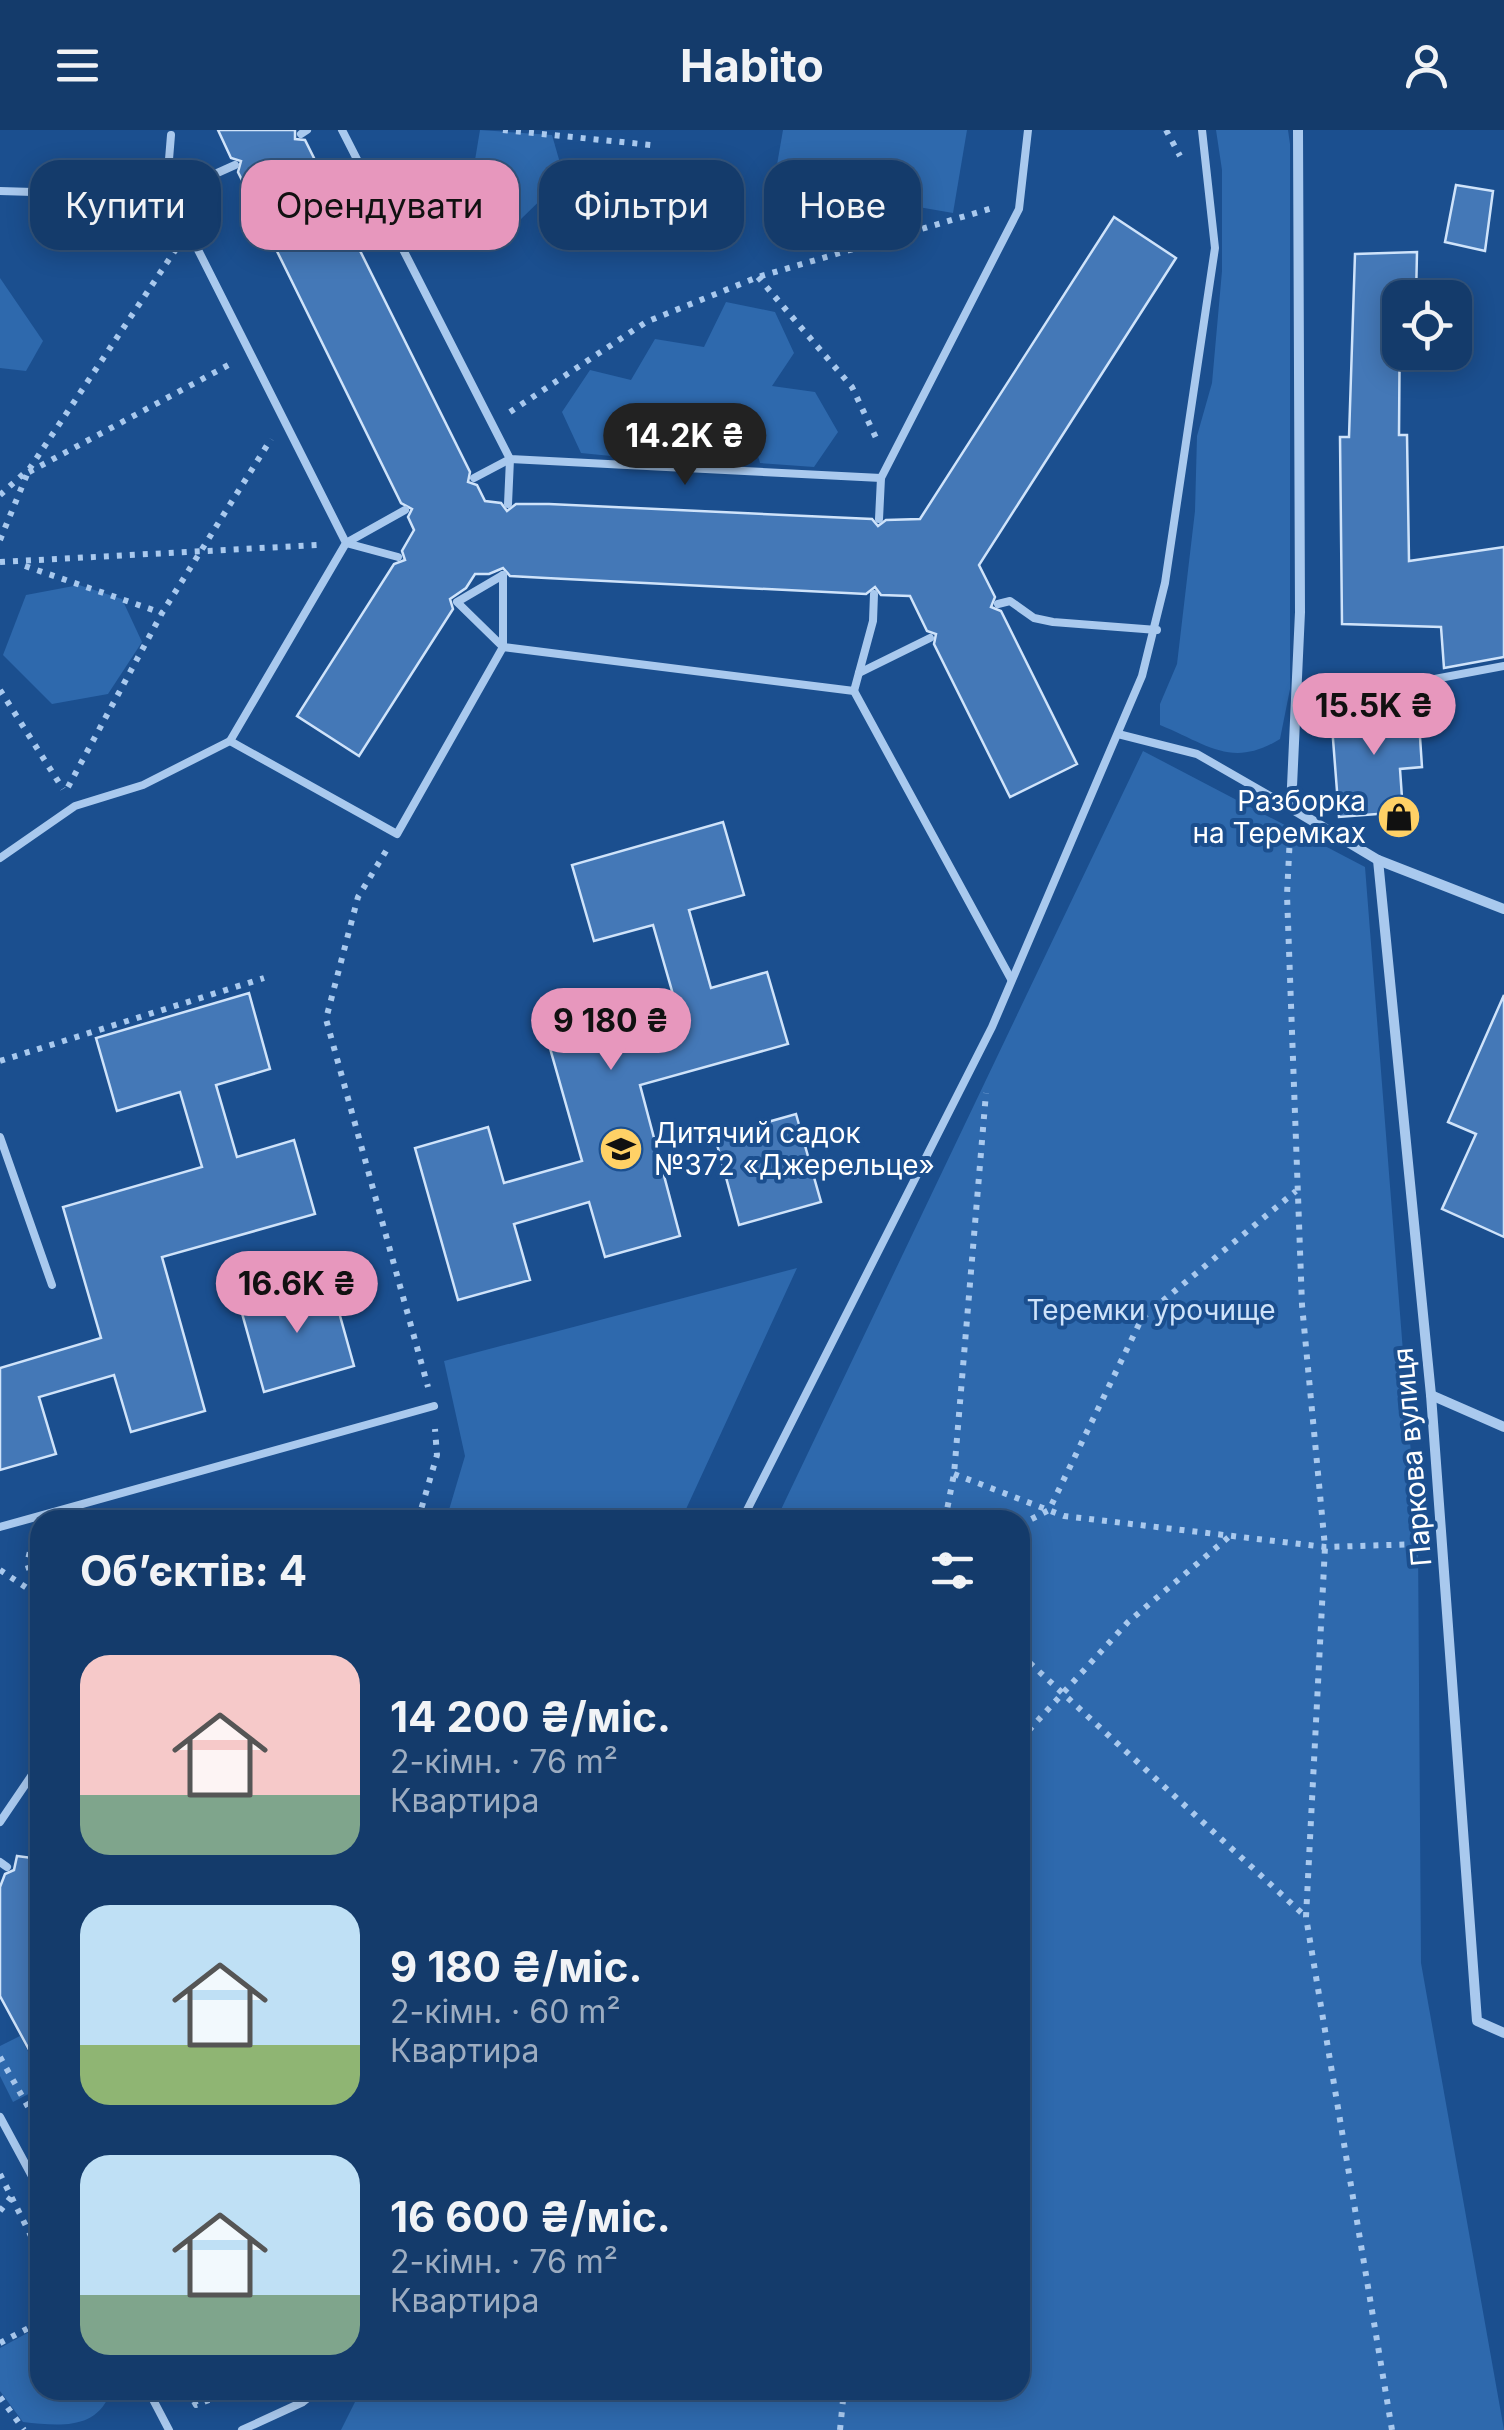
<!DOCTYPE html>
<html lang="uk">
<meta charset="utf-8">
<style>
body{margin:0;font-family:Inter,sans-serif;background:#1d4271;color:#f1f3f6;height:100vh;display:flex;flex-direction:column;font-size:38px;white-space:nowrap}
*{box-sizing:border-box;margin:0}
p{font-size:32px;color:#9dadc1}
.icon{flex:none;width:55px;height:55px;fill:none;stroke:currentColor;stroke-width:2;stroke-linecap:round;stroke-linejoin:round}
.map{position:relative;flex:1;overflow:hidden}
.side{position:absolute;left:30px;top:1380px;width:1000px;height:890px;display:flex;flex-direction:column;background:#143b6b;border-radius:30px;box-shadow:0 5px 25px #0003,0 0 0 2px #33557e}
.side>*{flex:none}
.banner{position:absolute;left:30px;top:30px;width:1000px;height:90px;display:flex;gap:20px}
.buttons{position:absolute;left:1382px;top:150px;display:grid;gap:20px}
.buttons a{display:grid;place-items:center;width:90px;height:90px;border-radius:20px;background:#143b6b;box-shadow:0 5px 25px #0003,0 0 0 2px #33557e;font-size:50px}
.price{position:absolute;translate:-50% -85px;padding:0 22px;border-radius:35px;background:#e797bd;color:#111;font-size:32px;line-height:65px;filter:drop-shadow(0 2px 5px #0008)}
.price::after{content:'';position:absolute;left:50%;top:60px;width:30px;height:22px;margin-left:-15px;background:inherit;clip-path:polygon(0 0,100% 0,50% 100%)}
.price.selected{background:#222;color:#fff}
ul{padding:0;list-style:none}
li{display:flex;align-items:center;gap:30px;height:250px;padding:0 50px}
li span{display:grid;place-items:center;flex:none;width:280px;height:200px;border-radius:30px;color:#555}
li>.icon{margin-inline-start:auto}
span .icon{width:120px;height:120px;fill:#fffc;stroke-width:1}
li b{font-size:42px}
h2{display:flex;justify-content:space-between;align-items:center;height:120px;padding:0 50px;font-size:42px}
.chip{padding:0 35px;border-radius:30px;background:#143b6b;box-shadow:0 5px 25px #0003,0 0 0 2px #33557e;font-size:35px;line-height:90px}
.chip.selected{background:#e797bd;color:#111}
header{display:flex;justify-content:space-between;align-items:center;height:130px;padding:0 50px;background:#143b6b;font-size:45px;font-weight:700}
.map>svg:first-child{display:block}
.green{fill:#2e69ad}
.building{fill:#4478b7;stroke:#cfe3fa;stroke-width:2.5}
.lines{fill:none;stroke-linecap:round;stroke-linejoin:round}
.path{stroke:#a9c9ee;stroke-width:6;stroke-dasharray:5 8;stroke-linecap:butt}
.lane{stroke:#a9c9ee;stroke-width:8}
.street{stroke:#a9c9ee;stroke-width:10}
.labels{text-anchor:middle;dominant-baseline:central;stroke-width:8;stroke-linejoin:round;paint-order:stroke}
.poi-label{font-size:28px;fill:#fff;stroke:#1b4f8f;text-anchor:end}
.park-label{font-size:28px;fill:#cfe3fa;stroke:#1b4f8f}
.street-label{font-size:28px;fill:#fff;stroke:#1b4f8f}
</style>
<header><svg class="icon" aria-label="menu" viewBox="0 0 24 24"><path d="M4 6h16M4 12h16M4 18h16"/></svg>Habito<svg class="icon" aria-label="person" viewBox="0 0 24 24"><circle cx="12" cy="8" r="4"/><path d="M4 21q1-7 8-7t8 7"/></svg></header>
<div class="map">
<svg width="1504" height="2300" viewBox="0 0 1504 2300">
<rect width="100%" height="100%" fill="#1b4f8f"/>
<g class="green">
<polygon points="480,0 552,5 564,47 519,91 472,48"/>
<polygon points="783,0 967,0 953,83 774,52"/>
<path d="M1216,0H1288L1290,14V559L1280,609C1232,639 1207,614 1160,595V574L1177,534L1195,381L1197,306L1212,253L1222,141V40Z"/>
<polygon points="0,148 43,211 26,241 0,238"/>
<polygon points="726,172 775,182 794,223 772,256 815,262 838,302 814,337 760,333 749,295 649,292 621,327 581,323 562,282 590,240 631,250 655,209 704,217"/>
<polygon points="79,455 122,469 142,512 108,564 52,574 3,525 26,465"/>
<polygon points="1143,621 1365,737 1418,1413 1421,1833 1504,2300 341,2300 361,2260 1020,2260 1020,1390 776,1390"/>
<polygon points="797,1138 681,1390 446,1390 465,1326 444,1231"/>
<polygon points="20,1906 40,1945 40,1958 13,1972 0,1946 0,1916"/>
<path d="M40,2196V2260H105L109,2266C94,2300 58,2296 23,2292L0,2261V2218Z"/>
</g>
<g class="building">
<polygon points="218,0 295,0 295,9 305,10 470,342 468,352 477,355 485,371 501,373 507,381 516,374 549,374 872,389 878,396 886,390 920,389 1114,87 1176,128 979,435 995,467 991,477 1001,481 1077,634 1010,667 934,514 936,504 927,501 910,466 881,465 875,457 866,464 546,448 510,446 503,438 489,444 475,444 466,458 450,469 453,479 359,626 297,586 394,434 405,430 402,421 414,400 408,387 412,379 401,373 238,42 241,31 231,28"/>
<polygon points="1456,55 1493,61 1485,121 1445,112"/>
<polygon points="1417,122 1416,168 1400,168 1399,305 1407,305 1409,431 1504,417 1504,527 1444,538 1441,497 1342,494 1340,307 1349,307 1355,124"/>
<polygon points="1418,577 1422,637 1400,639 1403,682 1339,687 1331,583"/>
<polygon points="723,692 744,765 689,780 711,858 767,842 788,914 640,955 680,1106 605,1127 589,1072 514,1094 530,1150 458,1170 415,1018 488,997 504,1053 582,1031 546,904 674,868 653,795 594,811 572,735"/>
<polygon points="249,863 270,939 216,955 237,1027 294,1010 315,1084 162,1127 205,1281 131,1302 114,1245 39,1267 56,1324 0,1340 0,1238 101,1208 63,1077 202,1037 180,962 117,981 96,908"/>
<polygon points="1504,865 1504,1107 1442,1079 1476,1004 1448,992"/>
<polygon points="796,984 821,1072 739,1095 715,1007"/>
<polygon points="330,1150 354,1236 264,1262 240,1176"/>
<polygon points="17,1726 40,1729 40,1940 0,1866 0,1757 5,1744 14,1740"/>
</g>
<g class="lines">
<g class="path">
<polyline points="503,0 651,15"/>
<polyline points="1166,0 1180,26"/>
<polyline points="758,147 852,257 877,310"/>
<polyline points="510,282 646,192 758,147 996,77"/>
<polyline points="29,342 234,232"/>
<polyline points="0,365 30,338 176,119"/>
<polyline points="0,410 28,342"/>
<polyline points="0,432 318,415"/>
<polyline points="25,436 162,483"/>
<polyline points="0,560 63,659"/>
<polyline points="68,657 162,483 271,309"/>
<polyline points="1290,705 1287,765 1302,1175 1325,1417 1306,1787 1392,2300"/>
<polyline points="386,721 358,767 326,889 428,1257"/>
<polyline points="0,931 264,848"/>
<polyline points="954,1344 1064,1386 1325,1417 1421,1414"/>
<polyline points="418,1390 437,1325 435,1299"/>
<polyline points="945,1390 954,1344 986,963"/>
<polyline points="1020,1395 1049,1380 1142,1188 1296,1061"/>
<polyline points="33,1410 27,1433 38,1466"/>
<polyline points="0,1440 36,1464"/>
<polyline points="1020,1524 1305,1786"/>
<polyline points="1020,1610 1128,1492 1230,1406"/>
<polyline points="0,1927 40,1998"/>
<polyline points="0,2044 40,2124"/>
<polyline points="0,2081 11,2067"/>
<polyline points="0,2213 40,2192"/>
<polyline points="188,2260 196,2275 235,2260"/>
<polyline points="0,2267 24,2300"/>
<polyline points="840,2300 844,2260"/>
</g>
<g class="lane">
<polyline points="342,0 510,329 881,348 1019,79 1028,0"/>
<polyline points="301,4 307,0"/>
<polyline points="171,5 166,66 188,100 346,413 230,611 397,704 503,517 854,561 1011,849"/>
<polyline points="0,61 166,66 235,35"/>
<polyline points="474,348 510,329"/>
<polyline points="508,374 510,329"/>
<polyline points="879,389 881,348"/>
<polyline points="346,413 405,380"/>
<polyline points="346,413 398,427"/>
<polyline points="503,445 457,472 503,517"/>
<polyline points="503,445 503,517"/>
<polyline points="998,474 1010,471 1034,488 1053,492 1157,500"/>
<polyline points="859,543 930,508"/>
<polyline points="854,561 873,491 874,464"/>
<polyline points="1296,575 1504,536"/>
<polyline points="1118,604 1197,624 1291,678"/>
<polyline points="0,728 75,676 143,655 230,611"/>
<polyline points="0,1007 52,1155"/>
<polyline points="742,1390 992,897 1142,546 1165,453 1215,118 1202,0"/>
<polyline points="0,1397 434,1276"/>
<polyline points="0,1692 40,1633"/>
<polyline points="0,1732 7,1737"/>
<polyline points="0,1987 40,2061"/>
<polyline points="148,2260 169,2300"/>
<polyline points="242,2300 303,2272 318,2260"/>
</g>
<g class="street">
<polyline points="1298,0 1300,482 1291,678 1378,730 1504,779"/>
<polyline points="1378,730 1431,1265 1477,1891 1504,1903"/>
<polyline points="1431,1265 1504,1297"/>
</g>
</g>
<defs>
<g id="shop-disc" transform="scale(2.25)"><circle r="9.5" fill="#ffd166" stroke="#1b4f8f"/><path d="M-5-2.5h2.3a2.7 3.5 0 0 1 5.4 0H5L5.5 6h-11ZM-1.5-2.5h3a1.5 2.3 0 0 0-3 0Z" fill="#111"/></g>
<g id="school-disc" transform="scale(2.25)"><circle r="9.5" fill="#ffd166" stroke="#1b4f8f"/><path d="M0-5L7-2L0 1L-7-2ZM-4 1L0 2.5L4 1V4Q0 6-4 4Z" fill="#111"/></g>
</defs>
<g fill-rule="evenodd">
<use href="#shop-disc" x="1399" y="687"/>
<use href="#school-disc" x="621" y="1019"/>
</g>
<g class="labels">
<g class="poi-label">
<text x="1366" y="671">Разборка<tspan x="1366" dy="32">на Теремках</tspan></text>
<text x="654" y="1003" text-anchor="start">Дитячий садок<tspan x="654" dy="32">№372 «Джерельце»</tspan></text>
</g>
<g class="park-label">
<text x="1151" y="1180">Теремки урочище</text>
</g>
<g class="street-label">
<text transform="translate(1412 1327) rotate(-95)">Паркова вулиця</text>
</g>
</g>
</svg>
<div class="buttons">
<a><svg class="icon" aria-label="locate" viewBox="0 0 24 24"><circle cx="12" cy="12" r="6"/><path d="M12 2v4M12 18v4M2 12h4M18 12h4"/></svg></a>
</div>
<b class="price selected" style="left:685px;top:358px">14.2K ₴</b>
<b class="price" style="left:1374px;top:628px">15.5K ₴</b>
<b class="price" style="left:611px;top:943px">9 180 ₴</b>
<b class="price" style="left:297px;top:1206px">16.6K ₴</b>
<div class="banner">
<a class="chip">Купити</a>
<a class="chip selected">Орендувати</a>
<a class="chip">Фільтри</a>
<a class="chip">Нове</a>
</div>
<section class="side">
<h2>Об’єктів: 4<svg class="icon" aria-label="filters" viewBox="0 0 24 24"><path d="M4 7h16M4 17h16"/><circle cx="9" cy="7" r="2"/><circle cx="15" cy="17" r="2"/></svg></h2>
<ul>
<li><span style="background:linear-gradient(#f6c9c9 70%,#7fa58c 0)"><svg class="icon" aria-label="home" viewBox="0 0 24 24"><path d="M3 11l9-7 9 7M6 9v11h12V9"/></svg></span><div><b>14 200 ₴/міс.</b><p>2-кімн. · 76 m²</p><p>Квартира</p></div></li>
<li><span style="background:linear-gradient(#bfe0f5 70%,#8fb573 0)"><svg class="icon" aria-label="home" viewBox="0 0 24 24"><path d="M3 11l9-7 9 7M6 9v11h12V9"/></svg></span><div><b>9 180 ₴/міс.</b><p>2-кімн. · 60 m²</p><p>Квартира</p></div></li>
<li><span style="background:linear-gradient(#bfe0f5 70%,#7fa58c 0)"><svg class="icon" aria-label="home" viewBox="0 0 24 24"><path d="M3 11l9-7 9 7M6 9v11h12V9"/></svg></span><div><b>16 600 ₴/міс.</b><p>2-кімн. · 76 m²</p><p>Квартира</p></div></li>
</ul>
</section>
</div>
